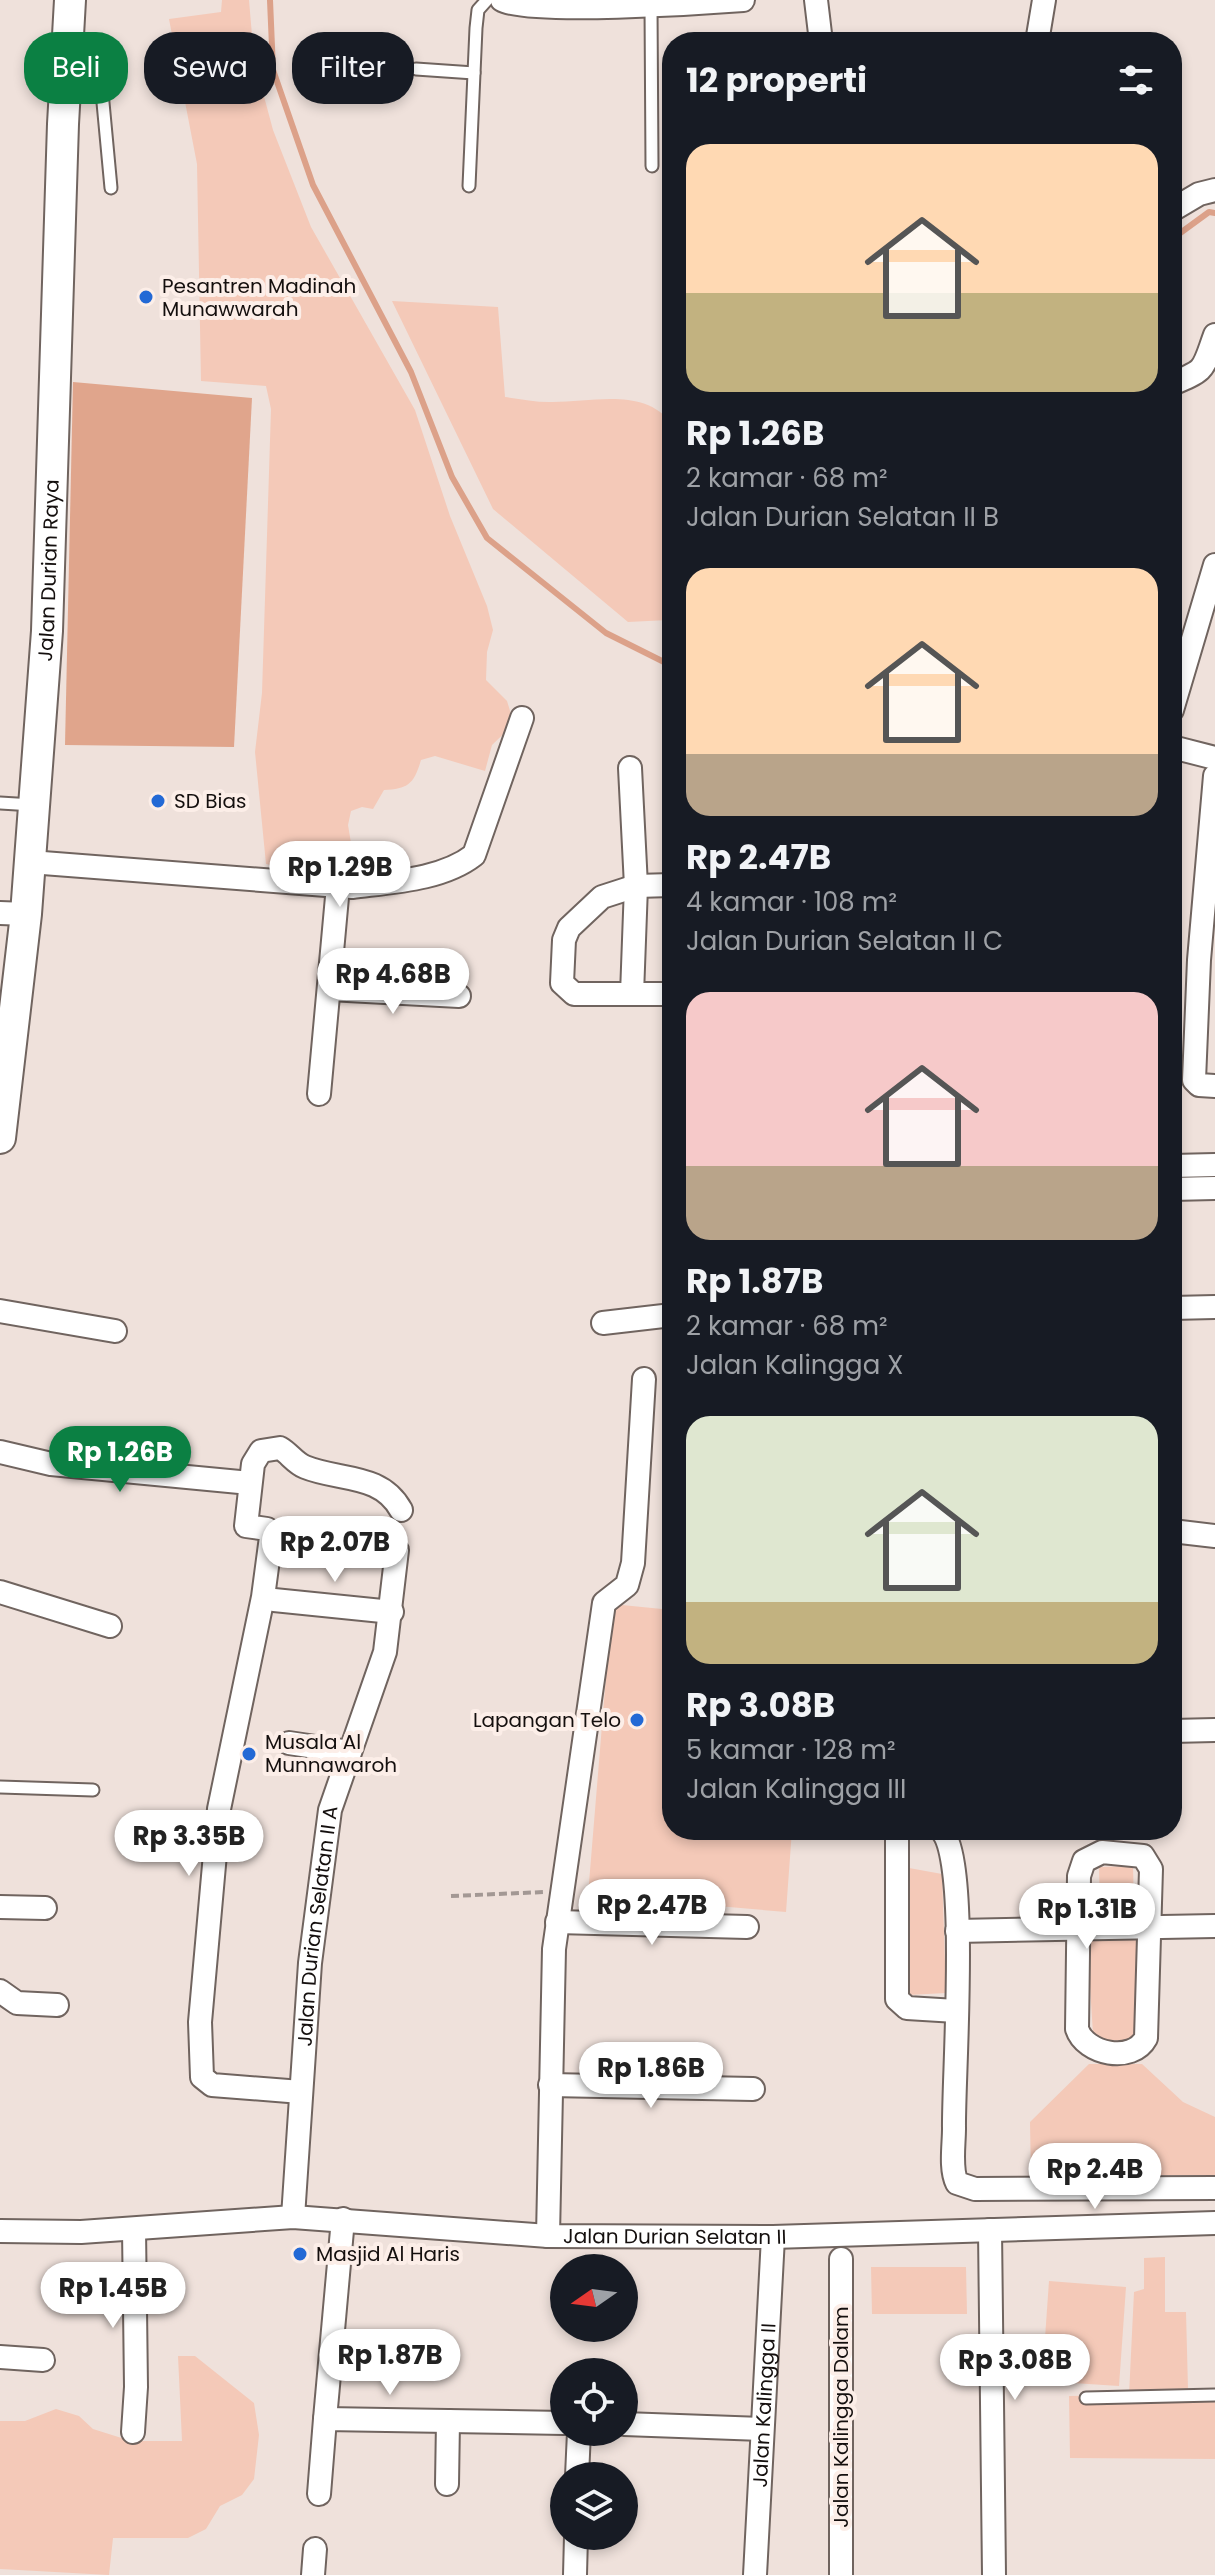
<!DOCTYPE html>
<html lang="id">
<meta charset="utf-8">
<style>
body{margin:0;font-family:Poppins,sans-serif;background:#242831;color:#f1f3f6;height:100vh;display:flex;flex-direction:column;font-size:30px;white-space:nowrap}
*{box-sizing:border-box;margin:0}
p{font-size:26px;color:#9ea1a6}
.icon{flex:none;width:44px;height:44px;fill:none;stroke:currentColor;stroke-width:2;stroke-linecap:round;stroke-linejoin:round}
.map{position:relative;flex:1;overflow:hidden}
.side{position:absolute;left:662px;top:32px;width:520px;height:1808px;display:flex;flex-direction:column;background:#171b24;border-radius:32px;box-shadow:0 4px 12px #0003}
.side>*{flex:none}
.top-card{position:absolute;left:24px;top:32px;width:518px;height:72px;display:flex;gap:16px}
.needle{width:52px;rotate:256deg}
.buttons{position:absolute;left:550px;top:2254px;display:grid;gap:16px}
.buttons a{display:grid;place-items:center;width:88px;height:88px;border-radius:50%;background:#171b24;box-shadow:0 4px 12px #0003;font-size:40px}
.price{position:absolute;translate:-50% -68px;padding:0 18px;border-radius:28px;background:#fff;color:#222;font-size:26px;line-height:52px;filter:drop-shadow(0 2px 4px #0008)}
.price::after{content:'';position:absolute;left:50%;top:48px;width:24px;height:18px;margin-left:-12px;background:inherit;clip-path:polygon(0 0,100% 0,50% 100%)}
.price.on{background:#0b8043;color:#fff}
ul{padding:0;list-style:none}
li{display:grid;align-content:center;gap:16px;height:424px;padding:0 24px}
li span{display:grid;place-items:center;height:248px;border-radius:24px;color:#555}
li>.icon{margin-inline-start:auto}
span .icon{width:144px;height:144px;fill:#fffc;stroke-width:1}
li b{font-size:34px}
h2{display:flex;justify-content:space-between;align-items:center;height:96px;padding:0 24px;font-size:34px}
.tag{padding:0 28px;border-radius:32px;background:#171b24;box-shadow:0 4px 12px #0003;font-size:28px;line-height:72px}
.tag.on{background:#0b8043;color:#fff}
.map>svg:first-child{display:block}
.green{fill:#f4c9b8}
.forest{fill:#e0a58c}
.lines{fill:none;stroke-linecap:round;stroke-linejoin:round}
.stream{stroke:#dca189;stroke-width:6}
.service-casing{stroke:#70645f;stroke-width:15}
.minor-casing{stroke:#70645f;stroke-width:26}
.secondary-casing{stroke:#70645f;stroke-width:34}
.path{stroke:#a39894;stroke-width:4;stroke-dasharray:8 4;stroke-linecap:butt}
.service{stroke:#fff;stroke-width:11}
.minor{stroke:#fff;stroke-width:22}
.secondary{stroke:#fff;stroke-width:30}
.poi-dot{fill:#2369d5;stroke:#fceee8;stroke-width:3}
.labels{text-anchor:middle;dominant-baseline:central;stroke-width:8;stroke-linejoin:round;paint-order:stroke}
.poi-label{font-size:20px;fill:#140f0e;stroke:#fceee8;text-anchor:start}
.street-label{font-size:20px;fill:#140f0e;stroke:#fceee8}
</style>
<div class="map">
<svg width="1215" height="2575" viewBox="0 0 1215 2575">
<rect width="100%" height="100%" fill="#efe1db"/>
<g class="green">
<path d="M222,0H249L254,59L273,130L311,227L415,410L450,516L487,606L493,630L487,652L486,680L507,701L514,724L492,745L485,771L435,756L421,760C414,784 408,789 384,790L373,809L362,807L351,811L348,825L351,843L366,846L369,856C341,881 299,872 266,864L255,752L262,693L271,409L266,386L201,381L197,164L169,19L221,12Z"/>
<path d="M392,301L498,307L505,397C520,399 535,402 549,402C590,403 644,386 672,424V602L668,620L628,622L493,509Z"/>
<polygon points="612,1604 672,1610 672,1830 792,1830 786,1912 588,1895"/>
<polygon points="1133,1866 1134,1911 1100,1912 1099,1867"/>
<polygon points="909,1868 942,1874 946,1993 908,1995"/>
<polygon points="1140,1935 1138,2039 1110,2041 1093,2034 1087,1938"/>
<polygon points="1089,2064 1142,2064 1183,2102 1215,2117 1215,2175 1031,2176 1030,2122"/>
<polygon points="1165,2257 1165,2312 1186,2312 1188,2389 1215,2390 1215,2459 1070,2458 1069,2396 1129,2395 1134,2292 1144,2289 1144,2258"/>
<polygon points="871,2267 966,2267 967,2314 872,2314"/>
<polygon points="1049,2281 1126,2287 1119,2386 1042,2381"/>
<polygon points="178,2356 195,2356 254,2403 259,2435 254,2479 242,2495 220,2506 206,2529 188,2538 113,2538 109,2575 0,2569 0,2421 25,2421 56,2409 79,2416 93,2429 131,2441 182,2441"/>
</g>
<polygon class="forest" points="73,382 252,398 234,747 65,745"/>
<g class="lines">
<g class="stream">
<polyline points="270,0 273,70 313,185 411,372 452,477 487,538 606,633 672,666"/>
<polyline points="1172,239 1209,212 1215,213"/>
</g>
<g class="service-casing">
<g id="service">
<polyline points="651,6 652,166"/>
<polyline points="68,38 90,45 99,60 111,188"/>
<polyline points="416,69 474,73"/>
<polyline points="469,186 476,28 478,10 487,0"/>
<polyline points="0,803 33,805"/>
<polyline points="0,1787 93,1790"/>
<polyline points="1086,2398 1215,2395"/>
</g>
</g>
<g class="minor-casing">
<g id="minor">
<path d="M502,0C526,15 705,3 743,0"/>
<polyline points="816,0 821,42"/>
<polyline points="1037,42 1044,0"/>
<polyline points="1172,210 1199,194 1215,190"/>
<path d="M1172,384C1207,369 1202,371 1215,335"/>
<polyline points="1172,710 1215,565"/>
<polyline points="1172,747 1215,758"/>
<polyline points="630,768 636,886 632,994"/>
<polyline points="1215,776 1199,960 1194,1080 1199,1085 1215,1086"/>
<path d="M30,862L352,887C391,882 442,880 474,855L522,718"/>
<polyline points="672,885 636,886 602,897 569,928 564,940 562,983 574,994 672,994"/>
<polyline points="0,913 26,914"/>
<polyline points="329,989 459,996"/>
<polyline points="319,1094 338,886"/>
<polyline points="1172,1166 1215,1165"/>
<polyline points="1172,1189 1215,1188"/>
<polyline points="1172,1308 1215,1307"/>
<polyline points="0,1311 115,1331"/>
<polyline points="603,1323 672,1315"/>
<polyline points="0,1452 51,1464 250,1483"/>
<polyline points="1172,1531 1215,1536"/>
<polyline points="0,1592 110,1626"/>
<polyline points="274,1600 392,1612"/>
<polyline points="1172,1731 1215,1730"/>
<polyline points="289,1743 349,1752"/>
<polyline points="897,1830 897,1999 907,2008 956,2011"/>
<path d="M941,1830C970,1858 953,2078 954,2129C954,2145 950,2169 957,2183L975,2189L1215,2188"/>
<path d="M1102,1852L1143,1856L1151,1869L1146,2038C1132,2064 1085,2054 1077,2029L1079,1876L1084,1861Z"/>
<polyline points="0,1907 45,1908"/>
<polyline points="557,1922 747,1927"/>
<polyline points="957,1931 1215,1926"/>
<polyline points="0,1991 17,2003 57,2005"/>
<polyline points="550,2085 753,2089"/>
<path d="M301,2092L212,2085L202,2077L200,2022L219,1809L263,1597L271,1537L267,1529L246,1526L253,1464L261,1451L280,1448C289,1453 295,1463 305,1467C339,1481 381,1473 401,1510"/>
<path id="s1" d="M293,2217L310,1963L330,1810L385,1652L397,1550"/>
<polyline points="990,2230 994,2575"/>
<path id="s2" d="M0,2231L81,2232L293,2217L548,2236L773,2237L1215,2223"/>
<polyline points="548,2236 554,1949 604,1603 627,1585 633,1563 644,1379"/>
<polyline points="0,2357 43,2360"/>
<polyline points="325,2419 343,2219"/>
<polyline points="624,2424 762,2429"/>
<polyline points="133,2432 136,2387 134,2229"/>
<polyline points="577,2476 579,2432"/>
<polyline points="447,2484 448,2421"/>
<polyline points="319,2494 325,2419 564,2423"/>
<polyline points="313,2575 315,2549"/>
<polyline points="575,2575 576,2536"/>
<path id="s3" d="M755,2575L773,2237"/>
<polyline points="841,2575 841,2259"/>
</g>
</g>
<g class="secondary-casing">
<g id="secondary">
<path id="s4" d="M0,1138L26,914L47,631L63,124L70,0"/>
</g>
</g>
<polyline class="path" points="451,1896 544,1892"/>
<use href="#service" class="service"/>
<use href="#minor" class="minor"/>
<use href="#secondary" class="secondary"/>
</g>
<g class="poi-dot">
<circle cx="146" cy="297" r="8"/>
<circle cx="158" cy="801" r="8"/>
<circle cx="637" cy="1720" r="8"/>
<circle cx="249" cy="1754" r="8"/>
<circle cx="300" cy="2254" r="8"/>
</g>
<g class="labels">
<g class="poi-label">
<text x="162" y="286">Pesantren Madinah<tspan x="162" dy="23">Munawwarah</tspan></text>
<text x="174" y="801">SD Bias</text>
<text x="621" y="1720" text-anchor="end">Lapangan Telo</text>
<text x="265" y="1742">Musala Al<tspan x="265" dy="23">Munnawaroh</tspan></text>
<text x="316" y="2254">Masjid Al Haris</text>
</g>
<g class="street-label">
<text stroke="none"><textPath href="#s4" startOffset="570">Jalan Durian Raya</textPath></text>
<text stroke="none"><textPath href="#s1" startOffset="292">Jalan Durian Selatan II A</textPath></text>
<text stroke="none"><textPath href="#s2" startOffset="676">Jalan Durian Selatan II</textPath></text>
<text stroke="none"><textPath href="#s3" startOffset="170">Jalan Kalingga II</textPath></text>
<text transform="translate(841 2417) rotate(-90)">Jalan Kalingga Dalam</text>
</g>
</g>
</svg>
<div class="buttons">
<a><svg class="needle" viewBox="-14 -14 28 28"><path d="M0-13l5 13h-10z" fill="#e53935"/><path d="M0 13l5-13h-10z" fill="#9ea1a6"/></svg></a>
<a><svg class="icon" aria-label="locate" viewBox="0 0 24 24"><circle cx="12" cy="12" r="6"/><path d="M12 2v4M12 18v4M2 12h4M18 12h4"/></svg></a>
<a><svg class="icon" aria-label="layers" viewBox="0 0 24 24"><path d="M12 4l9 5-9 5-9-5zM3 14l9 5 9-5"/></svg></a>
</div>
<b class="price" style="left:340px;top:909px">Rp 1.29B</b>
<b class="price" style="left:393px;top:1016px">Rp 4.68B</b>
<b class="price on" style="left:120px;top:1494px">Rp 1.26B</b>
<b class="price" style="left:335px;top:1584px">Rp 2.07B</b>
<b class="price" style="left:189px;top:1878px">Rp 3.35B</b>
<b class="price" style="left:652px;top:1947px">Rp 2.47B</b>
<b class="price" style="left:1087px;top:1951px">Rp 1.31B</b>
<b class="price" style="left:651px;top:2110px">Rp 1.86B</b>
<b class="price" style="left:1095px;top:2211px">Rp 2.4B</b>
<b class="price" style="left:113px;top:2330px">Rp 1.45B</b>
<b class="price" style="left:390px;top:2397px">Rp 1.87B</b>
<b class="price" style="left:1015px;top:2402px">Rp 3.08B</b>
<div class="top-card">
<a class="tag on">Beli</a>
<a class="tag">Sewa</a>
<a class="tag">Filter</a>
</div>
<section class="side">
<h2>12 properti<svg class="icon" aria-label="filters" viewBox="0 0 24 24"><path d="M4 7h16M4 17h16"/><circle cx="9" cy="7" r="2"/><circle cx="15" cy="17" r="2"/></svg></h2>
<ul>
<li><span style="background:linear-gradient(#ffd9b3 60%,#c2b280 0)"><svg class="icon" aria-label="home" viewBox="0 0 24 24"><path d="M3 11l9-7 9 7M6 9v11h12V9"/></svg></span><div><b>Rp 1.26B</b><p>2 kamar · 68 m²</p><p>Jalan Durian Selatan II B</p></div></li>
<li><span style="background:linear-gradient(#ffd9b3 75%,#b9a48a 0)"><svg class="icon" aria-label="home" viewBox="0 0 24 24"><path d="M3 11l9-7 9 7M6 9v11h12V9"/></svg></span><div><b>Rp 2.47B</b><p>4 kamar · 108 m²</p><p>Jalan Durian Selatan II C</p></div></li>
<li><span style="background:linear-gradient(#f6c9c9 70%,#b9a48a 0)"><svg class="icon" aria-label="home" viewBox="0 0 24 24"><path d="M3 11l9-7 9 7M6 9v11h12V9"/></svg></span><div><b>Rp 1.87B</b><p>2 kamar · 68 m²</p><p>Jalan Kalingga X</p></div></li>
<li><span style="background:linear-gradient(#dfe7d0 75%,#c2b280 0)"><svg class="icon" aria-label="home" viewBox="0 0 24 24"><path d="M3 11l9-7 9 7M6 9v11h12V9"/></svg></span><div><b>Rp 3.08B</b><p>5 kamar · 128 m²</p><p>Jalan Kalingga III</p></div></li>
</ul>
</section>
</div>
